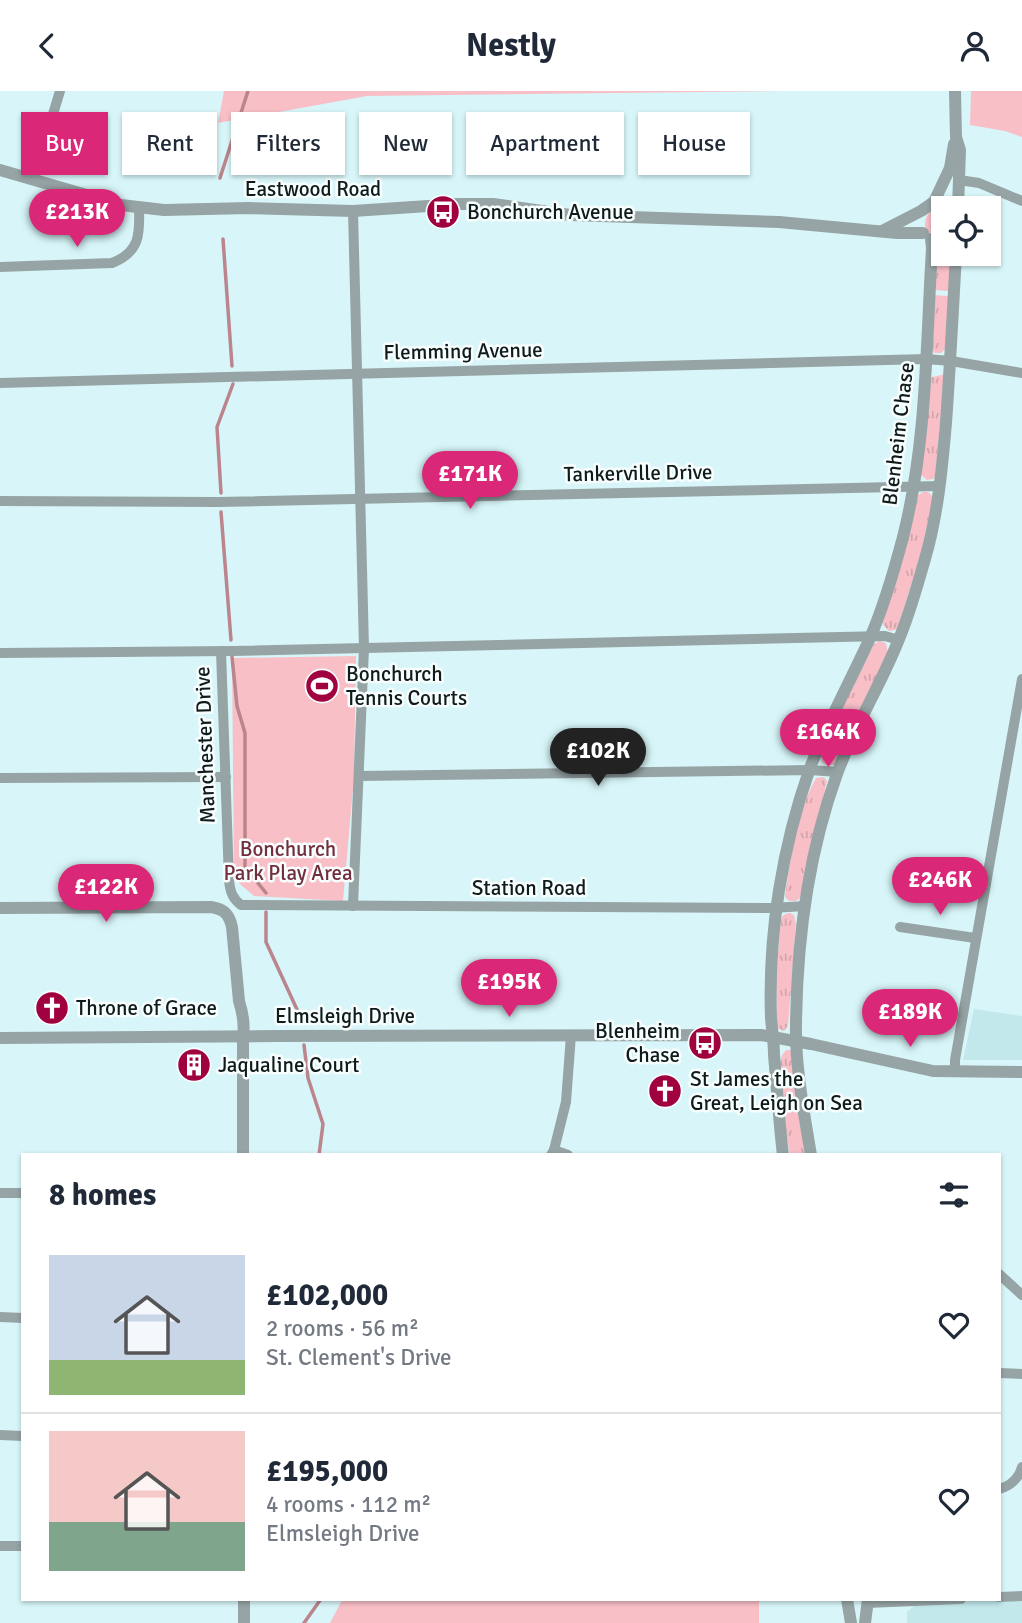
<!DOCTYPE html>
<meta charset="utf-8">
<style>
body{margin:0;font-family:Signika,sans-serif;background:#f2f2f3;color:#1f2937;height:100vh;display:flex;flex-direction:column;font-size:26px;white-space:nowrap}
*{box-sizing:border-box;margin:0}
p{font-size:23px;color:#747a83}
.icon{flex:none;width:38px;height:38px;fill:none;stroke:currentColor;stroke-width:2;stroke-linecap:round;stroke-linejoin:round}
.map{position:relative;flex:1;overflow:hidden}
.details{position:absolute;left:21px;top:1062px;width:980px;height:448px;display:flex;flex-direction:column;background:#fff;border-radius:0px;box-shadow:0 2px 5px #0004}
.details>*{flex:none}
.guide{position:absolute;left:21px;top:21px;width:980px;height:63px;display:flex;gap:14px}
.controls{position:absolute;left:931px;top:105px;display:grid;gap:14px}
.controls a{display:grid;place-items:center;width:70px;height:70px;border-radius:0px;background:#fff;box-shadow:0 2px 5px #0004;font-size:35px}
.price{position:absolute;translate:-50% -60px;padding:0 16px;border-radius:24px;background:#db2777;color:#fff;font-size:23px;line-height:46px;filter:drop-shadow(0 2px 4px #0008)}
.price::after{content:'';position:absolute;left:50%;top:42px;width:21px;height:16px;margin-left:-10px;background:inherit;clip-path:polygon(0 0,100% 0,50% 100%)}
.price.on{background:#222;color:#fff}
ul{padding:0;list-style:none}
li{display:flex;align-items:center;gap:21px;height:175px;padding:0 28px}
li+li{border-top:2px solid #e0e1e3}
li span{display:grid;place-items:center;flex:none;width:196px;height:140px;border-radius:0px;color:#555}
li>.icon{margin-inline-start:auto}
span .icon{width:84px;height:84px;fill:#fffc;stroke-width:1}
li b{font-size:30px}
h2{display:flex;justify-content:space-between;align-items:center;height:84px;padding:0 28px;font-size:30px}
.chip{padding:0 24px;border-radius:0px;background:#fff;box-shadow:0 2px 5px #0004;font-size:24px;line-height:63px}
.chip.on{background:#db2777;color:#fff}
header{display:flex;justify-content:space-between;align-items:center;height:91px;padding:0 28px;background:#fff;font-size:32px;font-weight:700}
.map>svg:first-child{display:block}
.built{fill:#c2e8ec}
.grass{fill:url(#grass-tufts)}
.green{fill:#f8bfc7}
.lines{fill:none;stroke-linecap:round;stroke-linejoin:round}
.stream{stroke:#ba858c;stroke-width:3.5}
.minor{stroke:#97a4a5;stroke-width:10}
.tertiary{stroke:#97a4a5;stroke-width:12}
.labels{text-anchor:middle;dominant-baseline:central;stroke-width:5;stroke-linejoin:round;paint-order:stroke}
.street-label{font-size:21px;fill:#0f1a1b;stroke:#f8fefe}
.poi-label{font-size:21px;fill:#0f1a1b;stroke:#f8fefe;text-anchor:start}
.park-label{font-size:21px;fill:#722e3c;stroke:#f8fefe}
</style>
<header><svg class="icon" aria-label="back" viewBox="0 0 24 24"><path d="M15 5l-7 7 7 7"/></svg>Nestly<svg class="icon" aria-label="person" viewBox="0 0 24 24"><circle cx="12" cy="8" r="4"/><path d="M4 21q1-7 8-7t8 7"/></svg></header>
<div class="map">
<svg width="1022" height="1532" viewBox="0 0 1022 1532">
<defs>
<pattern id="grass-tufts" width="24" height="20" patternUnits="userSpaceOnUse" patternTransform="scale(1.75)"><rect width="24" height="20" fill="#f8bfc7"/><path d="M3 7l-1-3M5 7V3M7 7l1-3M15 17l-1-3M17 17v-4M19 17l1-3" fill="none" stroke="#d3a4aa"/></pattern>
</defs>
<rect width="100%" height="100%" fill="#d8f6f9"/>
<g class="built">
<polygon points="974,918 1022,925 1022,969 963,969"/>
<polygon points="1022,1509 1022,1532 907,1532 907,1521 919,1511"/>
</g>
<g class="grass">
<path d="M934,117H943V144C923,147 919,129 934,117Z"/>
<polygon points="935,164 951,164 949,200 933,199"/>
<polygon points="933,204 949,205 946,257 941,262 935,262 932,260"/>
<polygon points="945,283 935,386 933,388 927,389 921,384 929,287"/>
<polygon points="923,401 928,401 932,405 933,410 920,466 898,536 896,539 889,540 883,534 883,530 910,441 918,404"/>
<polygon points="879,550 886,552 888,563 837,671 834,674 826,674 822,671 821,666 832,638 874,553"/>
<path d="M824,686L827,690L800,807L796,810H789L785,806C790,768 797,721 816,687Z"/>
<polygon points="790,822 794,824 796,833 788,935 784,940 777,937 776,888 781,827 785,823"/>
<polygon points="786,959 791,959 805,1064 790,1064 784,1028 779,975 782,964"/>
</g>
<g class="green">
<polygon points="224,0 783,0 367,5 218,32"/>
<polygon points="971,0 1022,0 1022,46 1005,40 970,34"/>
<polygon points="356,565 354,686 343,810 254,805 234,788 232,567"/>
<polygon points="342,1509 759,1508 759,1532 330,1532"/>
</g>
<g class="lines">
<g class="stream">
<polyline points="220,87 248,0"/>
<polyline points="223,148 232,275"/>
<polyline points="221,402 217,336 233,293"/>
<polyline points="221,421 231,549"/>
<polyline points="232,566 237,615 245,642 245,776 266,802"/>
<polyline points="266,821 266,851 300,925"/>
<polyline points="304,954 308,987 323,1033 319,1064"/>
<polyline points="304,1532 321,1508"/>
</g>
<g class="minor">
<polyline points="33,89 60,0"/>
<polyline points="959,89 979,92 1022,110"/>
<polyline points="353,120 364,557 353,815"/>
<path d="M0,176L112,172C140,161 140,143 139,117"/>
<polyline points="0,292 926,268 951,270 1022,282"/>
<polyline points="0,410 218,411 940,395"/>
<path d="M221,560L229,789C230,800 232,807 241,814L772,817L805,815"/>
<polyline points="0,562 233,560 885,545 899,549"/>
<polyline points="359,685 810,679 838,681"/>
<polyline points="0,687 226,686"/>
<polyline points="900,836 975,847"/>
<polyline points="955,980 955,969 1022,588"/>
<polyline points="554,1059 568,1064"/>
<polyline points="551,1064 554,1059 566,1011 571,944"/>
<polyline points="0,1102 23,1102"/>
<polyline points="999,1183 1022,1204"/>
<polyline points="0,1226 23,1227"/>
<polyline points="999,1282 1022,1283"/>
<polyline points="0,1344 23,1345"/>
<path d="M999,1398C1010,1395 1019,1387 1022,1376"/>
<polyline points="0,1455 23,1455"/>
<polyline points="999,1506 1022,1505"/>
<polyline points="867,1512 961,1508"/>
</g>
<g class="tertiary">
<polyline points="955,0 956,46 960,59 958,117"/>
<polyline points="0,79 121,114 164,119 249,117 353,120 458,113 493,113 570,124 779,131 897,142 923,142"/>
<polyline points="934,111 950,77 954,53"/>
<polyline points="882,140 921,120 934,111 943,111 951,114 954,117"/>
<path d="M0,817L211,816C224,818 229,823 232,836L239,910C243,923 245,933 243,945V1064"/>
<polyline points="0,947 276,945 761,944 811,953 933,980 1022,981"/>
<path d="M783,1064C779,1031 777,997 774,964C774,951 772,939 771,927C768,843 782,756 810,677C827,632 850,591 870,547C884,515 894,480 903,446C927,352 926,254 932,157L931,148"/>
<path d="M811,1064C804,1022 795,975 796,933C797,848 808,763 837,683C854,636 881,594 899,548C910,522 917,495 925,468C938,423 942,378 946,332C950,276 953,219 956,163"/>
<polyline points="847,1508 851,1532"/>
<polyline points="244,1532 244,1508"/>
<polyline points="865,1532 868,1508"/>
</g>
</g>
<defs>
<g id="bus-disc" transform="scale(1.75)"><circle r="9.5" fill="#a00240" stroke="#f8fefe"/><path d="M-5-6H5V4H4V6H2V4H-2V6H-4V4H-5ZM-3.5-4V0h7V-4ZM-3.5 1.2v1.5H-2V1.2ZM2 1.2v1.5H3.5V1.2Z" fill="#fff"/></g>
<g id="stadium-disc" transform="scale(1.75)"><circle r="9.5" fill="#a00240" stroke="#f8fefe"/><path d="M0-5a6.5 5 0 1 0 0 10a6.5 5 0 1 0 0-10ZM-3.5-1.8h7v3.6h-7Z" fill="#fff"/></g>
<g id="church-disc" transform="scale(1.75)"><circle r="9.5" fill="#a00240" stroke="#f8fefe"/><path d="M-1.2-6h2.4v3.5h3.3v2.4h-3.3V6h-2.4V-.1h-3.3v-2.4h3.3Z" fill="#fff"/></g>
<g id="building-disc" transform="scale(1.75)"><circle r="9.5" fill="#a00240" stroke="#f8fefe"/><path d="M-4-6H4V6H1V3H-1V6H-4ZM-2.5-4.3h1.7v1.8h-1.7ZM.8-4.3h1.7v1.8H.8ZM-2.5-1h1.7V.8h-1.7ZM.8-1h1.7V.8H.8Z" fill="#fff"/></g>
</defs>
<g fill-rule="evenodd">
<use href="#bus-disc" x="443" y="121"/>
<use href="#stadium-disc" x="322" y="595"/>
<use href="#church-disc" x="52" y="917"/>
<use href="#bus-disc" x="705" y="952"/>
<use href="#building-disc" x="194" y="974"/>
<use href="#church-disc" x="665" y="1000"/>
</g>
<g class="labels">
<g class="street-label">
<text x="313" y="98">Eastwood Road</text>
<text transform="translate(463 260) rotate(-1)">Flemming Avenue</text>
<text transform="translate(898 343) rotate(-83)">Blenheim Chase</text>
<text transform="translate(638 382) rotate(-1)">Tankerville Drive</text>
<text transform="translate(205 654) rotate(-92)">Manchester Drive</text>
<text x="529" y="797">Station Road</text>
<text x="345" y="925">Elmsleigh Drive</text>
</g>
<g class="poi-label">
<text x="467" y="121">Bonchurch Avenue</text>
<text x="346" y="583">Bonchurch<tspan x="346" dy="24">Tennis Courts</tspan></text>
<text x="76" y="917">Throne of Grace</text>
<text x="680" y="940" text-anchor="end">Blenheim<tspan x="680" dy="24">Chase</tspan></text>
<text x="218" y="974">Jaqualine Court</text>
<text x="690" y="988">St James the<tspan x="690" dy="24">Great, Leigh on Sea</tspan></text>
</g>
<g class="park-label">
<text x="288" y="758">Bonchurch<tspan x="288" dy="24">Park Play Area</tspan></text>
</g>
</g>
</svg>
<div class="controls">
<a><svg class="icon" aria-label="locate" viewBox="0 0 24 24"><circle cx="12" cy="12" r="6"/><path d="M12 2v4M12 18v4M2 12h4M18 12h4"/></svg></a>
</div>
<b class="price" style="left:77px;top:158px">£213K</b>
<b class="price" style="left:470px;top:420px">£171K</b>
<b class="price" style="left:828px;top:678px">£164K</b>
<b class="price on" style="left:598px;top:697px">£102K</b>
<b class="price" style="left:940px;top:826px">£246K</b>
<b class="price" style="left:106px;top:833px">£122K</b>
<b class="price" style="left:509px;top:928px">£195K</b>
<b class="price" style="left:910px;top:958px">£189K</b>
<div class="guide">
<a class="chip on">Buy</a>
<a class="chip">Rent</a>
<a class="chip">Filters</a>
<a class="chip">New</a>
<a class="chip">Apartment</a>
<a class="chip">House</a>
</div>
<section class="details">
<h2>8 homes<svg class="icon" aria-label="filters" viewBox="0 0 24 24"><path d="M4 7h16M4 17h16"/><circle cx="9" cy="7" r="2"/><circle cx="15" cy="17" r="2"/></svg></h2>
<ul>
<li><span style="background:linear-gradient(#c9d6e8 75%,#8fb573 0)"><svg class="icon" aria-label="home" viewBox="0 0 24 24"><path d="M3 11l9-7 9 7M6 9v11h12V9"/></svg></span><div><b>£102,000</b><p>2 rooms · 56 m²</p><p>St. Clement's Drive</p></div><svg class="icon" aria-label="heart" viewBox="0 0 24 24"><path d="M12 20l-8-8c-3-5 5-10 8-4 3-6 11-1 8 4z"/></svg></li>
<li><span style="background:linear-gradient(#f6c9c9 65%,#7fa58c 0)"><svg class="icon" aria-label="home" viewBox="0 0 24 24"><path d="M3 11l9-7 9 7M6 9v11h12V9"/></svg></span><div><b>£195,000</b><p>4 rooms · 112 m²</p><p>Elmsleigh Drive</p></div><svg class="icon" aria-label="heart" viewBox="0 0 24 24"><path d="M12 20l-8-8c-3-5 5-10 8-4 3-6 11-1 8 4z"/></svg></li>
</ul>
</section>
</div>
